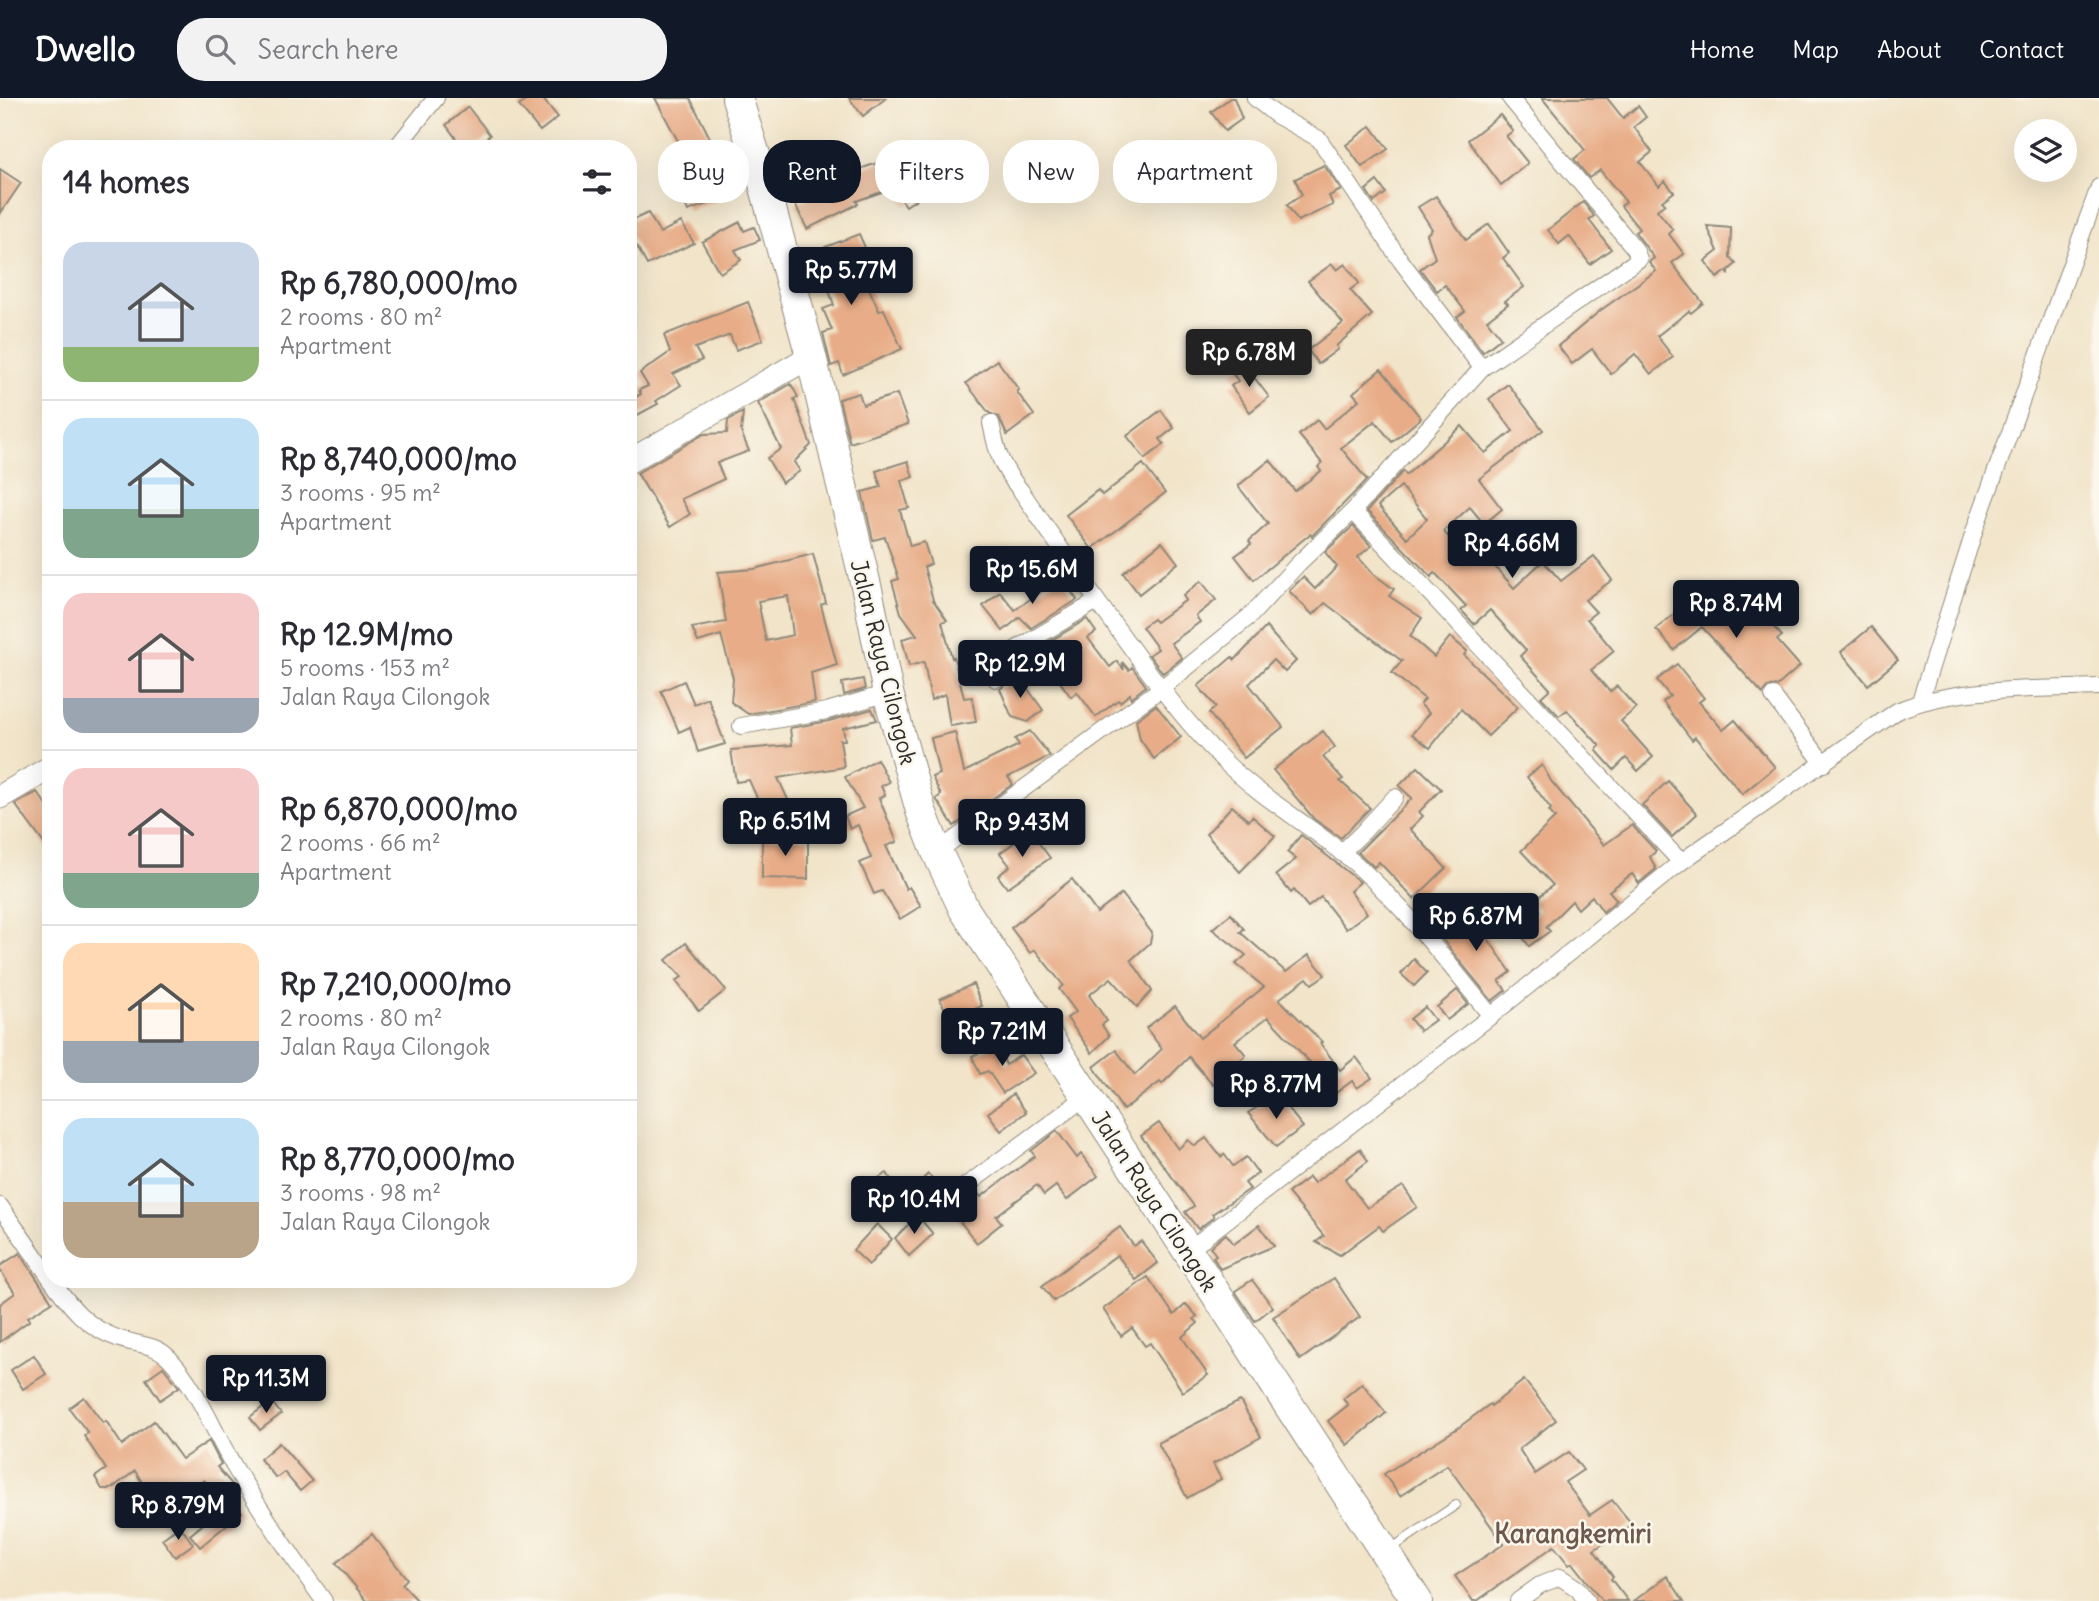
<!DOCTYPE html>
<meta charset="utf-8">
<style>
body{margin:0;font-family:Delius,sans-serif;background:#f2f2f3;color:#2b2b33;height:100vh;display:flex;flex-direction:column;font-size:26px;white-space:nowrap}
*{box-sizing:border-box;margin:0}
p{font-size:23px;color:#7c7c81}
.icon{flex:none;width:38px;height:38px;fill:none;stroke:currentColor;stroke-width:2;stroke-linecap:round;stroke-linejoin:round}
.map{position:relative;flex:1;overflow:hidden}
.sheet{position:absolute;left:42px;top:42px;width:595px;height:1148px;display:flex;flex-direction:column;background:#fff;border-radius:28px;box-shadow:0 7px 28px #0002}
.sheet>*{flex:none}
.banner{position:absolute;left:658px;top:42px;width:665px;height:63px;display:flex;gap:14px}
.fabs{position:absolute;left:2014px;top:21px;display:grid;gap:14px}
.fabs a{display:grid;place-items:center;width:63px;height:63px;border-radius:50%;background:#fff;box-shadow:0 7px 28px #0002;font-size:35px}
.price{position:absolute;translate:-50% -60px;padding:0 16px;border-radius:7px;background:#111827;color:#fff;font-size:23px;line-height:46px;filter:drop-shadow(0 2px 4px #0008)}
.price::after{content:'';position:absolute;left:50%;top:42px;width:21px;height:16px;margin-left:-10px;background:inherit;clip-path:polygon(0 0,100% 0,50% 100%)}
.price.selected{background:#222;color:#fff}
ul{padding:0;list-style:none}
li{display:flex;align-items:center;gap:21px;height:175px;padding:0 21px}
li+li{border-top:2px solid #e1e1e2}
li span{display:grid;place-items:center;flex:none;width:196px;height:140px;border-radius:21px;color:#555}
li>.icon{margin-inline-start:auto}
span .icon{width:84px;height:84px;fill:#fffc;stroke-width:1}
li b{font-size:30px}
h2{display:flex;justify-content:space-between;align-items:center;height:84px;padding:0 21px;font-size:30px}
.tag{padding:0 24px;border-radius:28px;background:#fff;box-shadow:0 7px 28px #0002;font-size:24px;line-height:63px}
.tag.selected{background:#111827;color:#fff}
header{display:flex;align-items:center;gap:42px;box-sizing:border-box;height:98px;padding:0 35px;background:#111827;color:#fff}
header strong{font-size:33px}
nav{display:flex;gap:38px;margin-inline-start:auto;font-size:24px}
.search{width:490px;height:63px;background:#f2f2f3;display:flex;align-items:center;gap:18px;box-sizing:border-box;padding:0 24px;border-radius:28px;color:#7c7c81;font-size:26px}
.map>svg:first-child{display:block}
.building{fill:#e8ad88;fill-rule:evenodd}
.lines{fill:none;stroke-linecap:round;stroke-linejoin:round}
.lane-casing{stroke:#8e887a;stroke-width:10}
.street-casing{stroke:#8e887a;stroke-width:18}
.secondary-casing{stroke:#8e887a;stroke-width:25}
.highway-casing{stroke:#8e887a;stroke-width:32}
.lane{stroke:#fff;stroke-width:8}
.street{stroke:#fff;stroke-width:16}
.secondary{stroke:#fff;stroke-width:23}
.highway{stroke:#fff;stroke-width:30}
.labels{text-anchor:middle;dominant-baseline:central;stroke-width:5;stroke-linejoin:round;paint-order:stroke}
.street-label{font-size:23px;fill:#2b2b2b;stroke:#fbf7ec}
.quarter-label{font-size:26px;font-weight:bold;fill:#6d584c;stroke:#fbf7ec}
</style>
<header>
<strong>Dwello</strong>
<div class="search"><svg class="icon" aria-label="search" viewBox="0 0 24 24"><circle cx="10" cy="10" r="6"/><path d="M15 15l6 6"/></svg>Search here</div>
<nav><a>Home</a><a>Map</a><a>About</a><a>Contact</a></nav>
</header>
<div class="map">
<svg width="2099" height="1503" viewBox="0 0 2099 1503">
<rect width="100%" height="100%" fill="#fbf7ec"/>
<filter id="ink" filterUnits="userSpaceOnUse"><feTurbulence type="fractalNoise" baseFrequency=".0143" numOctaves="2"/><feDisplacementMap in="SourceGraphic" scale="14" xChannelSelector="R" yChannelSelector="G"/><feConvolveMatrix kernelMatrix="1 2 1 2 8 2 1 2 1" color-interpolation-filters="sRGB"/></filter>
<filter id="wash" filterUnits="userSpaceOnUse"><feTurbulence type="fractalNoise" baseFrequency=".00686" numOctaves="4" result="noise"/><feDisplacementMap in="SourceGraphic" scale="28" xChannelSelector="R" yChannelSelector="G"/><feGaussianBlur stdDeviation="1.57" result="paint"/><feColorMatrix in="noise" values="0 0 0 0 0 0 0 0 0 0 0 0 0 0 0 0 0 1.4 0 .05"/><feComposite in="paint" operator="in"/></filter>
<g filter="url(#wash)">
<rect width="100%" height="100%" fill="#f1e4c9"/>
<g id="blocks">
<g class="building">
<polygon points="529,0 542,0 558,19 540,33 519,8"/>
<polygon points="655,0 690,0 710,40 705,43 721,78 724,77 735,96 688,113 680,93 683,92 669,63 685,56"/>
<polygon points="849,0 886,0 863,18"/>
<polygon points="1230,0 1234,0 1242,21 1225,33 1211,14"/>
<polygon points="1542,0 1607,0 1623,20 1638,8 1646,19 1634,29 1652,54 1640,64 1659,88 1665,83 1674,94 1662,103 1665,106 1657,112 1673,132 1669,136 1684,156 1672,165 1703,205 1691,215 1689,213 1657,238 1673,259 1651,276 1635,256 1611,276 1592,251 1572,266 1558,248 1601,212 1656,173 1649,164 1654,160 1635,134 1639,131 1621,108 1626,104 1600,72 1589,80 1574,61 1585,52"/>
<polygon points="468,9 490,37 473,51 464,51 446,27"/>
<polygon points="1500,17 1513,33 1506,38 1528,65 1501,87 1468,42"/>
<polygon points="1371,28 1388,51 1362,69 1346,47"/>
<polygon points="909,54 924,96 906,108 893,90 856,103 858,106 807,131 795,106 856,76 854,73"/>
<polygon points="1324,67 1341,92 1329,98 1333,107 1298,123 1287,107 1302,97 1295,81"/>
<polygon points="0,71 21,85 0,116"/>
<polygon points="1377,83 1386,95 1374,104 1366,92"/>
<polygon points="1436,98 1466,142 1489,126 1509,155 1503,160 1524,189 1505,203 1508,206 1487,222 1501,240 1483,254 1457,219 1465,213 1445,187 1437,193 1420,171 1435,160 1427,136 1432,131 1418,109"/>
<polygon points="1583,104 1594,118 1589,122 1611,151 1590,166 1569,138 1559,146 1548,132"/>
<polygon points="648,115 660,135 681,124 694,145 647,167 628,132 628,124"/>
<polygon points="740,124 744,133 754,129 760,142 735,152 741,162 720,175 702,144"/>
<polygon points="1707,128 1731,130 1730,159 1736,166 1729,172 1729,177 1727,173 1717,180 1705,163 1718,153"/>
<polygon points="859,136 870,161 860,165 870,193 879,213 884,211 902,251 843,277 839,265 831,268 823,235 832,232 823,211 834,207 824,178 811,182 802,158"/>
<polygon points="1332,166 1337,172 1345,166 1359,185 1350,192 1372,217 1336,248 1338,251 1318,266 1308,252 1343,225 1308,183"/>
<polygon points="748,204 763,242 736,252 730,237 695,250 702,262 673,276 681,287 656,303 658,306 628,322 628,303 641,296 639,292 648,288 640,275 670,254 664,237"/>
<polygon points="997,262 1019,292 1017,294 1034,317 1007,337 999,319 989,315 966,285"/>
<polygon points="1244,266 1269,299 1250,314 1231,288 1238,283 1232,275"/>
<polygon points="1381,271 1421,320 1392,344 1375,323 1341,350 1367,382 1312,438 1310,436 1254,482 1235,458 1251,446 1249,443 1268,426 1238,388 1270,362 1295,393 1321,373 1318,369 1322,365 1299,337 1317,322 1324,331 1359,302 1353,295"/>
<polygon points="791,286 798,299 794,301 811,347 794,364 800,373 782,385 767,360 781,351 758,305"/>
<path d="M1508,286L1543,332L1479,381L1502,411L1484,426L1470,409L1443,433L1470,462L1480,452L1514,490L1543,463L1561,483L1594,458L1612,482L1585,502L1596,514L1587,521L1614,553L1591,572L1610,594L1617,588L1636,610L1621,623L1653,659L1638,673L1626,660L1614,672L1596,652L1600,648L1567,612L1559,618L1541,599L1550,591L1520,558L1526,552L1490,512L1474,526L1461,512L1466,508L1435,475L1431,479L1367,413L1403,373L1406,377L1462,328L1485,355L1513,333L1489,301ZM1401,388L1427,421L1407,440L1378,408Z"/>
<polygon points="859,295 863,307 897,296 908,326 850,345 839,301"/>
<polygon points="1161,312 1174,330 1160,341 1164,346 1145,361 1127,338"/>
<polygon points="743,314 741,334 749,353 717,365 724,381 681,401 690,416 670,429 637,375 704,336 727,335 728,322"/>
<polygon points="908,363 913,379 901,383 909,410 900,412 910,448 924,444 931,466 924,469 933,502 947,522 942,524 952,560 954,559 964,600 972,599 976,624 950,628 945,596 931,602 924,564 909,568 902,541 917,537 901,515 892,483 899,481 885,439 873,442 862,394 881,389 876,373"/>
<polygon points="1143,366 1165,395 1092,451 1066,417 1098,392 1102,397"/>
<polygon points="1353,428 1371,448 1358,459 1372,475 1394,491 1389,498 1422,520 1410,538 1434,559 1450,539 1467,553 1464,557 1518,609 1488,638 1461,611 1430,650 1412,636 1429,615 1420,606 1425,601 1392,575 1402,563 1325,505 1313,517 1289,493 1303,479 1315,491 1337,469 1325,454"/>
<polygon points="1162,444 1178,465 1139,496 1123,475"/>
<path d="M813,456L826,505L821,507L837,567L811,575L815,604L748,616L731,604L733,580L721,537L698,544L692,530L726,524L718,474L754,471ZM788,498L793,537L766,543L758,503Z"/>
<polygon points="1061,479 1077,502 1031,530 1020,519 1003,533 983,508 1000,494 1015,512"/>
<polygon points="1201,483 1216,502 1196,518 1200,524 1171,545 1182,560 1163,575 1149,557 1158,551 1142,529 1153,521 1156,524 1186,502 1183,498"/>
<polygon points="1725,495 1747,520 1757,511 1782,538 1777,542 1800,568 1777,588 1767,589 1763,596 1702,529 1674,552 1656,531 1690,503 1700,516"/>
<polygon points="1087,521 1096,534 1088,540 1110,569 1117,563 1124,572 1122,564 1129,572 1132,569 1146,588 1131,600 1130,596 1120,604 1118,602 1096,619 1077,594 1071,599 1044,562 1023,576 1015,564"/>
<polygon points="1266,529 1296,563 1285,574 1273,562 1249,586 1283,629 1244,660 1209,615 1216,609 1198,588 1232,559 1235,562"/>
<polygon points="1871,529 1898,562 1868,587 1841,554"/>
<polygon points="1677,566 1704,600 1699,604 1723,632 1735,622 1775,669 1742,696 1695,639 1692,642 1663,604 1670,598 1657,582"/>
<polygon points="1018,577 1043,612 1028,624 1012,619 1000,591"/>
<polygon points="863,581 865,591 844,597 842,585"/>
<polygon points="684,583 694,606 708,600 725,646 698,654 690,629 679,634 661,593"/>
<polygon points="1156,607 1181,639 1154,661 1140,641 1136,622"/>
<polygon points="872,611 877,622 843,630 845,642 840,642 844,669 778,680 795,717 770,729 749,682 736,684 731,652 792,647 790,630 829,623"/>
<polygon points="1030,633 1050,658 1008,679 1013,686 954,728 936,701 941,697 932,679 939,676 931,640 955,634 964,674 1019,647 1015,641"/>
<polygon points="1323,633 1335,649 1323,659 1343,681 1340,683 1370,710 1341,740 1314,721 1273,672"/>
<polygon points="877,661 889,684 881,688 885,697 879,700 897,744 886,748 906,791 909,789 921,808 900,821 882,793 874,796 860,765 871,760 858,727 850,731 845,718 863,710 845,679"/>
<polygon points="1542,667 1551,683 1604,747 1632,727 1656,753 1650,759 1656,771 1639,785 1632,776 1609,793 1617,802 1603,814 1592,798 1578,811 1572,803 1546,829 1550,833 1529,848 1517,831 1540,813 1533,804 1553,787 1521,753 1555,720 1549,713 1551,711 1527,679"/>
<polygon points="1418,669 1441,691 1419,714 1423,718 1410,731 1446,770 1414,801 1379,764 1374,769 1358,754 1412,700 1399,688"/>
<polygon points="1668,683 1697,716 1672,739 1642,707"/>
<polygon points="37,694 51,713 51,755 15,706"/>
<polygon points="1232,708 1249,723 1252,718 1275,738 1240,774 1206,736"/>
<polygon points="1030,733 1050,760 1007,790 998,778 1010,768 1000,755"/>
<polygon points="1301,737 1360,784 1350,793 1367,815 1346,831 1321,799 1308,809 1294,792 1291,795 1276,777 1296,761 1287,754"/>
<polygon points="762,740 808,741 808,781 762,780"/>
<polygon points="1072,781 1097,815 1122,796 1152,835 1150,845 1131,862 1152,893 1137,909 1111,880 1089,897 1107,923 1102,927 1109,938 1092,955 1067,920 1076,914 1059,891 1063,887 1035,852 1030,855 1011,830"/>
<polygon points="1468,809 1482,826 1479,828 1511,874 1499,883 1506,892 1492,903 1437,835"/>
<polygon points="1231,816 1244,831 1240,834 1286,874 1309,857 1325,877 1312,886 1307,880 1279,901 1322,944 1320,945 1340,972 1356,959 1372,980 1357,990 1352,983 1333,997 1315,974 1317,972 1268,919 1235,944 1246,957 1213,987 1189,959 1162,986 1160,984 1123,1012 1094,969 1116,952 1135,977 1162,951 1146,930 1175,908 1200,940 1264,889 1236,866 1246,857 1212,831"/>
<polygon points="686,845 726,892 699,913 676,883 682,879 666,862"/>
<polygon points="1414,861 1427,875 1414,888 1401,876"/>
<polygon points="973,886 982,908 950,922 940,901"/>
<polygon points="1457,892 1468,906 1447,922 1437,909"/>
<polygon points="1425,909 1435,922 1420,933 1410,921"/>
<polygon points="997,947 1006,967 1021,957 1034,975 1003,995 988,973 980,976 972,958"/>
<polygon points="1013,996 1026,1014 1001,1033 988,1015"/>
<polygon points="1277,997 1303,1029 1276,1049 1248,1015"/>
<polygon points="1159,1025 1178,1051 1188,1042 1195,1048 1206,1040 1221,1059 1224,1056 1233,1068 1246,1059 1258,1075 1245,1085 1250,1091 1212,1116 1214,1119 1198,1131 1185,1114 1194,1108 1141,1038"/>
<polygon points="1057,1033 1077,1060 1081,1056 1098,1078 1067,1102 1056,1088 1044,1097 1037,1087 996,1118 1002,1125 977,1145 951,1112 976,1093 981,1099 1035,1058 1031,1053"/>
<polygon points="1360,1051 1368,1063 1345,1081 1367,1110 1403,1088 1417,1109 1383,1133 1379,1128 1340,1157 1316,1144 1324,1138 1288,1095 1309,1079 1314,1085"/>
<polygon points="887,1075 894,1086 892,1095 880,1100 870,1085"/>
<polygon points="928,1076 943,1092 928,1103 914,1090"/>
<polygon points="915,1120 923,1124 933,1136 909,1158 895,1140"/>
<polygon points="877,1126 892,1141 869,1167 853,1152"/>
<polygon points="1259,1127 1274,1148 1220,1171 1213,1159 1216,1157 1210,1149 1226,1136 1234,1146"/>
<polygon points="1120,1129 1134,1148 1141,1143 1158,1165 1136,1182 1117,1157 1054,1203 1042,1188"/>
<polygon points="20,1155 52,1204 28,1219 30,1222 0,1244 0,1206 15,1195 0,1172 0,1168"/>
<polygon points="1148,1179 1174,1217 1186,1206 1197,1218 1194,1221 1198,1225 1182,1239 1208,1277 1183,1294 1150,1245 1145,1248 1132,1230 1121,1238 1103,1211"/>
<polygon points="1334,1180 1360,1219 1300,1262 1273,1219"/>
<polygon points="1252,1182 1273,1209 1255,1223 1235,1193"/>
<polygon points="34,1257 46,1276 23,1291 11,1272"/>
<polygon points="163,1269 179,1289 160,1302 146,1281"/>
<polygon points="1524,1282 1556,1322 1519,1351 1535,1376 1569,1354 1583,1372 1565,1384 1590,1417 1612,1402 1632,1426 1594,1452 1613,1479 1611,1481 1628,1503 1602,1503 1572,1465 1569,1467 1554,1448 1477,1503 1473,1503 1455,1478 1504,1446 1447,1367 1400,1398 1384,1376 1458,1330 1490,1306 1491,1308"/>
<polygon points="1362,1285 1386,1315 1347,1347 1328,1323 1348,1307 1343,1301"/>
<polygon points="84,1299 103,1325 106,1323 122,1347 154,1323 182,1361 209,1343 221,1366 217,1369 235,1390 222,1402 204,1382 182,1398 177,1391 154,1404 135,1373 111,1391 102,1391 95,1379 106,1371 84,1338 88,1335 69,1310"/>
<polygon points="271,1303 281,1316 260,1332 250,1319"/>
<polygon points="1240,1303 1261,1339 1213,1366 1221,1381 1187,1400 1158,1345"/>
<polygon points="279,1345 312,1383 300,1393 284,1374 276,1380 260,1361"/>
<polygon points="232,1402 242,1414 200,1449 190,1437"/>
<polygon points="180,1428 193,1446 175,1459 162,1441"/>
<polygon points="372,1436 407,1481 402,1486 418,1503 367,1503 336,1465"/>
<polygon points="1667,1478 1684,1503 1634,1503"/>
</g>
</g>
</g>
<g filter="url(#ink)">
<use href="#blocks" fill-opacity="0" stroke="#8e887a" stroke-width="2"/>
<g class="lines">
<g class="lane-casing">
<polyline id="lane" points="1389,1452 1456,1407"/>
</g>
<g class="street-casing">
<g id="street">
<polyline points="1255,0 1276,17 1319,41 1401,163 1482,270"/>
<polyline points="395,51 436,0"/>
<path d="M991,325C997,355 1001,369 1021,393L1097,503"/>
<path d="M996,581L999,563L1008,556L1097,503C1137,557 1175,614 1223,662C1263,702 1314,729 1357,767C1407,812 1449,866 1491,918"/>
<polyline points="1773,598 1824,666"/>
<polyline points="1920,603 1976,428 2099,89"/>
<polyline points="741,628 827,613 888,595"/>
<polyline points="937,754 1163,589 1250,518 1298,466 1353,413 1482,270 1639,161 1635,151 1510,0"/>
<polyline points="1341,755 1362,735 1395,699"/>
<path d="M1681,764L1897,613C1954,588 2036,592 2099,589"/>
<polyline points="902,1093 924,1114 932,1113 1087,998"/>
<polyline points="0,1108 51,1181"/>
<polyline points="1187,1153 1491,918 1681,764 1353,413"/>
<path d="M51,1181C70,1208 86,1229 117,1240C135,1247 156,1245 170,1261C200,1293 215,1338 238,1375C265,1419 294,1462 324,1503"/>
<polyline points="1518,1503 1540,1487 1560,1479 1578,1491 1586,1503"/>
</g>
</g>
<g class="secondary-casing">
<g id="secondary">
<polyline points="628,364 811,258"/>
<polyline points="0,699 51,669"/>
</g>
</g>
<g class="highway-casing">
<polyline id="highway" points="737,0 763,82 811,258 868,496 888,595 921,713 937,754 964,811 1417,1503"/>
</g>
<use href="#lane" class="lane"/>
<use href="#street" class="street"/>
<use href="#secondary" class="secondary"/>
<use href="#highway" class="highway"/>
</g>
</g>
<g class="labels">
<g class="street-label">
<text transform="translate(884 564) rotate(76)">Jalan Raya Cilongok</text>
<text transform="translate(1155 1103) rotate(57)">Jalan Raya Cilongok</text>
</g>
<g class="quarter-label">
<text x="1573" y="1435">Karangkemiri</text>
</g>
</g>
</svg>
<div class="fabs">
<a><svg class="icon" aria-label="layers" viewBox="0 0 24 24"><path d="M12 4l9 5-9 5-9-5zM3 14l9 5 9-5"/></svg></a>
</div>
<b class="price" style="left:851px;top:209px">Rp 5.77M</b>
<b class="price selected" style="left:1249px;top:291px">Rp 6.78M</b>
<b class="price" style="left:1512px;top:482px">Rp 4.66M</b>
<b class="price" style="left:1032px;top:508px">Rp 15.6M</b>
<b class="price" style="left:1736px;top:542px">Rp 8.74M</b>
<b class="price" style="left:1020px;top:602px">Rp 12.9M</b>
<b class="price" style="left:785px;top:760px">Rp 6.51M</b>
<b class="price" style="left:1022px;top:761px">Rp 9.43M</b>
<b class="price" style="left:1476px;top:855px">Rp 6.87M</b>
<b class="price" style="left:1002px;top:970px">Rp 7.21M</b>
<b class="price" style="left:1276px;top:1023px">Rp 8.77M</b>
<b class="price" style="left:914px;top:1138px">Rp 10.4M</b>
<b class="price" style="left:266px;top:1317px">Rp 11.3M</b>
<b class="price" style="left:178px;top:1444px">Rp 8.79M</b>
<div class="banner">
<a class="tag">Buy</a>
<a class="tag selected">Rent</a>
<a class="tag">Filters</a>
<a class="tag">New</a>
<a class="tag">Apartment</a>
</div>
<section class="sheet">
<h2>14 homes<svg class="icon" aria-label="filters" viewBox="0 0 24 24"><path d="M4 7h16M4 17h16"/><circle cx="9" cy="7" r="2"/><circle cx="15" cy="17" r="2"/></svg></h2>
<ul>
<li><span style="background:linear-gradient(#c9d6e8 75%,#8fb573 0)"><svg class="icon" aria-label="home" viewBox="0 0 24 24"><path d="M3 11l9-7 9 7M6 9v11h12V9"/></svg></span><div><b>Rp 6,780,000/mo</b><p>2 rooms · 80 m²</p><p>Apartment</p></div></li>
<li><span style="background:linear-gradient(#bfe0f5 65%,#7fa58c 0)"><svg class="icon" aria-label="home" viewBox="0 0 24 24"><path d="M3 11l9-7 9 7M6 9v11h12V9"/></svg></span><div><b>Rp 8,740,000/mo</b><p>3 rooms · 95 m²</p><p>Apartment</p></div></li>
<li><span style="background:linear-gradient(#f6c9c9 75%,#9aa5b1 0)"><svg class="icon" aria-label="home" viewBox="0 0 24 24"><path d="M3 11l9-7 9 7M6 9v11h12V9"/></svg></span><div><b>Rp 12.9M/mo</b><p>5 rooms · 153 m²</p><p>Jalan Raya Cilongok</p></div></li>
<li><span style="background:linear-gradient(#f6c9c9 75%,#7fa58c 0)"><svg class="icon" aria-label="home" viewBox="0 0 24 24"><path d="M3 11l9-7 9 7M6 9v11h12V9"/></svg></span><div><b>Rp 6,870,000/mo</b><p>2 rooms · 66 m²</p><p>Apartment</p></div></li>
<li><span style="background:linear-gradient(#ffd9b3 70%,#9aa5b1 0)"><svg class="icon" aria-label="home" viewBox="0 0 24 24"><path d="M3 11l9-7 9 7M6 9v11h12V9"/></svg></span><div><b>Rp 7,210,000/mo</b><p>2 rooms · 80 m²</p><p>Jalan Raya Cilongok</p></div></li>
<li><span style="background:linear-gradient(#bfe0f5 60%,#b9a48a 0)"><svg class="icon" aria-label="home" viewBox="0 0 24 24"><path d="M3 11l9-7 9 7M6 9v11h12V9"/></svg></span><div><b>Rp 8,770,000/mo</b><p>3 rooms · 98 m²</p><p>Jalan Raya Cilongok</p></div></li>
</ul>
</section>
</div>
